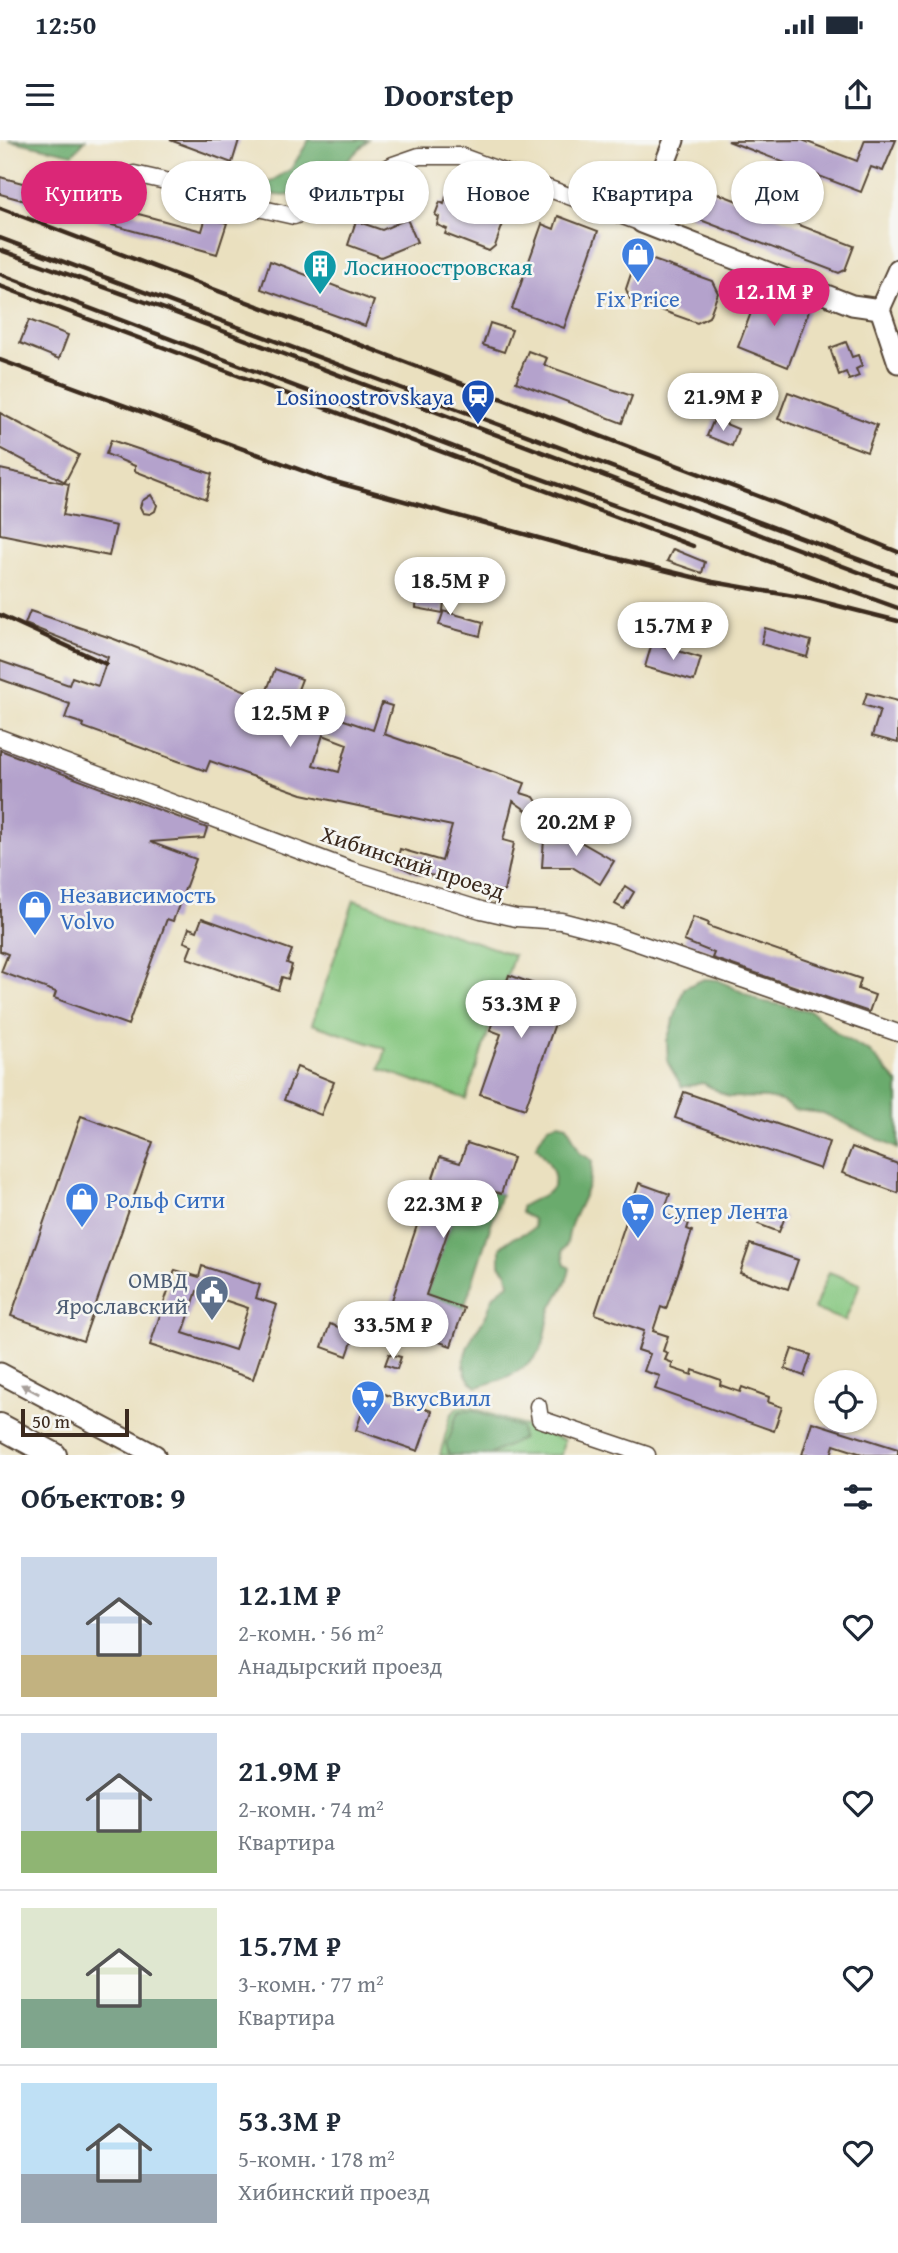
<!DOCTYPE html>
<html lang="ru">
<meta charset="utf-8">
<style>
body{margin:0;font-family:"Gentium Book Plus",serif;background:#f6f6f7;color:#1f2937;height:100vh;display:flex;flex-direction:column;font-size:26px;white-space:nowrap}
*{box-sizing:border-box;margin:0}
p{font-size:23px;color:#747a83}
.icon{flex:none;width:38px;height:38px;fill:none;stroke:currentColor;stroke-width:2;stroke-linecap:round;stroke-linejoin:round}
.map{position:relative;height:1315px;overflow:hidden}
.details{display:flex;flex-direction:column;background:#fff;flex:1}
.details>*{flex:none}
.top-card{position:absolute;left:21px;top:21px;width:858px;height:63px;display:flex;gap:14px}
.fabs{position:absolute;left:814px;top:1230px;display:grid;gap:14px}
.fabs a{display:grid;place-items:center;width:63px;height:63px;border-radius:50%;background:#fff;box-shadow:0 2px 5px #0004;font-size:35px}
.scale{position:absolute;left:21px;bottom:18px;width:108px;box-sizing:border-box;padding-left:7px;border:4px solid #3b2a1e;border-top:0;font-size:19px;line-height:24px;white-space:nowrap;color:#3b2a1e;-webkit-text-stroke:5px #f6f6f2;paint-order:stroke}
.price{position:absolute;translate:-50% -60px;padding:0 16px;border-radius:24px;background:#fff;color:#222;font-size:23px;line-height:46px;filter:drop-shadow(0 2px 4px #0008)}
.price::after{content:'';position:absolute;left:50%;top:42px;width:21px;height:16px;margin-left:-10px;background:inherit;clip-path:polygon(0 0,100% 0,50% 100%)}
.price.on{background:#db2777;color:#fff}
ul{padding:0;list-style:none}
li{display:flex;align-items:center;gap:21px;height:175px;padding:0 21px}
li+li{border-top:2px solid #e0e1e3}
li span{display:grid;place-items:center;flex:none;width:196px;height:140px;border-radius:0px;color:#555}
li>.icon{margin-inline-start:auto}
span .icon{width:84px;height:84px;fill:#fffc;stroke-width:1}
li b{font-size:30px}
h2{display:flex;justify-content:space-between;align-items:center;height:84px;padding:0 21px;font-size:30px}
.pill{padding:0 24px;border-radius:32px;background:#fff;box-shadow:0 2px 5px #0004;font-size:24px;line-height:63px}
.pill.on{background:#db2777;color:#fff}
.status{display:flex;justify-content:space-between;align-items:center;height:49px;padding:0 35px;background:#fff;direction:ltr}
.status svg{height:19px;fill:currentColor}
header{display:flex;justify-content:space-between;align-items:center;height:91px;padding:0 21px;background:#fff;font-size:32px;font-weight:600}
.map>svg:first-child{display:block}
.green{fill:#84c67e;stroke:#60784e;stroke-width:2}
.forest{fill:#6bab6d;stroke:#536a46;stroke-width:2}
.building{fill:#b4a2cc;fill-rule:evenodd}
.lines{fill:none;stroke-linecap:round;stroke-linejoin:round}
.minor-casing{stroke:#554536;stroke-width:19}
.tertiary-casing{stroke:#554536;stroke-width:23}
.primary-casing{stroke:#554536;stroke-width:28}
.minor{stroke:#fff;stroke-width:16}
.tertiary{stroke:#fff;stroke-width:19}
.primary{stroke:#fff;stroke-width:24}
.rail{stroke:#3b2a1e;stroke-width:4.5}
.oneway{fill:#a79f9a}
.labels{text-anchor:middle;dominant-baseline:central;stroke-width:5;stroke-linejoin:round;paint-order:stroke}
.culture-label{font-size:23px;fill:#0d838f;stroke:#f6f6f2;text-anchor:start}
.shop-label{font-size:23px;fill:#366cbe;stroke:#f6f6f2;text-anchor:start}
.transit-label{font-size:23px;fill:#164399;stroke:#f6f6f2;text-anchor:end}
.street-label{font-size:23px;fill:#3b2a1e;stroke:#f6f6f2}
.service-label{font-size:23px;fill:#4e5e75;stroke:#f6f6f2;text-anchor:end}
</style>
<div class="status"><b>12:50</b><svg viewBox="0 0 49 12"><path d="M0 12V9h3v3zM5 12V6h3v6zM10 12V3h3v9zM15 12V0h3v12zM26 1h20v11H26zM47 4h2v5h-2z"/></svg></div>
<header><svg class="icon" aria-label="menu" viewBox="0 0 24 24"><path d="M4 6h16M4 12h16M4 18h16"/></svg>Doorstep<svg class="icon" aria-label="share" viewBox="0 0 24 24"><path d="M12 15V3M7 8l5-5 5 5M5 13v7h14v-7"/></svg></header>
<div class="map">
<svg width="898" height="1315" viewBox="0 0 898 1315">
<rect width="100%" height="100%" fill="#f6f6f2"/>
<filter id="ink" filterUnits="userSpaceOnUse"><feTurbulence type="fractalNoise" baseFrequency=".0143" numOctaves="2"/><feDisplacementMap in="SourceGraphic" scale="14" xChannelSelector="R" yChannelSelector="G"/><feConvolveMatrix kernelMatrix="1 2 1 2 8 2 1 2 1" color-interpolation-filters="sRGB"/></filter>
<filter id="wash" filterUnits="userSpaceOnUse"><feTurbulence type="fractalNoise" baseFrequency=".00686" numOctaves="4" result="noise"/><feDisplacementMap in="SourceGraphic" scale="28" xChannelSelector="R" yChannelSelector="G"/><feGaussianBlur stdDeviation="1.57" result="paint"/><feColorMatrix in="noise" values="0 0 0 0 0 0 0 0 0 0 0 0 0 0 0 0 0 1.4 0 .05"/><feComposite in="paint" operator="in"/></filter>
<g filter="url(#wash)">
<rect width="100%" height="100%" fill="#eae0bf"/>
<g class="green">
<polygon points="354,760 514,815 466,959 380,929 386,909 312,884"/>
<polygon points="829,1132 860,1144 845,1181 814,1169"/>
<polygon points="458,1267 473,1268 564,1300 561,1315 440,1315 451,1275"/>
</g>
<g class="forest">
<polygon points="8,0 85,0 73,14"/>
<path d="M309,0H368C341,27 309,67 267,53L265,45L291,29Z"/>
<polygon points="704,839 718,840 760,861 811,871 842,897 870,912 898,943 898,1009 823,973 795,970 781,961 767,958 729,957 703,943 682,947 668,923 667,901 684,848"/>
<path d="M559,983L567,985L580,1013L592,1020C593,1045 580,1062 571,1085C567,1095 570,1103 562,1111L565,1125L570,1128C568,1143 559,1153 552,1167C547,1179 547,1192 543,1204C534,1229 500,1241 477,1247C451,1229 470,1198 484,1179C496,1161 483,1160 509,1144L507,1133L500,1125V1108C515,1093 519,1098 534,1088L533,1079L521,1073V1067C529,1061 537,1059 546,1054C566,1041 546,1018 536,1006L548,986Z"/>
<polygon points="465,1042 501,1054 464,1168 426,1155"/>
<path d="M460,1271H474L521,1288L522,1299L489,1315H449L446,1303C455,1293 450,1281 460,1271Z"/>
</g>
<g id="blocks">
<g class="building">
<polygon points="170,0 239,0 232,23"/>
<polygon points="802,0 857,21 865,0 896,0 883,31 871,27 861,52 728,1"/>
<polygon points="0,37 202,91 206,77 227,83 217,114 0,54"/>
<polygon points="696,45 854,106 845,130 839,133 690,76 687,68"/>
<polygon points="458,55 503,73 504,81 495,106 489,111 445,94 447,89 437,85 439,77 435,75 440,62 444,64 446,57 456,61"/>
<polygon points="558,76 598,91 564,188 512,169 542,84 554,89"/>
<polygon points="407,79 417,102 381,117 348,105 356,81 382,90"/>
<polygon points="645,117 712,141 718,153 709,177 697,183 630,159 626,149 635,122"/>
<polygon points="270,121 374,161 365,186 261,149"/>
<polygon points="760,149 810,168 788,227 738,207"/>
<polygon points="29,180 68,195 59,219 20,203"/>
<polygon points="490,183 512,190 504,212 483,205"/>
<polygon points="846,202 852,217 858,215 862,226 856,229 859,236 849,240 846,232 839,235 830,208"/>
<polygon points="528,211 547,218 544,225 632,256 622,283 516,242"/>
<polygon points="788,252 877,285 867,312 778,279"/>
<polygon points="0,273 79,315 65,342 0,308"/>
<polygon points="714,279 738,289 732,306 707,296"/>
<polygon points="111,300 212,334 206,359 135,331 135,326 106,314"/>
<polygon points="0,329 69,344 63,375 116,386 109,416 0,394"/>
<polygon points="151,355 157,365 155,371 150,374 143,373 140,367 142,361"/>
<polygon points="673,409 705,422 702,433 667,421"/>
<polygon points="417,456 444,461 443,471 483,482 480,496 439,485 443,473 416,468"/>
<path d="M30,471L114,499L264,558L275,529L302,539L291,568L322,579L324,573L373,590L382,563L392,566L384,594L525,643L521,653L534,657L539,665L536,671L530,673L513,661L503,700L514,703L504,752L438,736L416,734L396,724L400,709L442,721L452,686L302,654L210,621L206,631L83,587L84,584L65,578L70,564L0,539V521L69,545L72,537L98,546L108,517L25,484ZM323,595L347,604L339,632L313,625Z"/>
<polygon points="765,488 811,501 807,517 761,504"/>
<polygon points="652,503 701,518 694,541 645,527"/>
<polygon points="867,553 898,561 898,603 872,596 880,570 863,565"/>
<polygon points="0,610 207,688 204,698 150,702 196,719 173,781 167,779 128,885 54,858 56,852 1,832 8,814 0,811"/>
<polygon points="544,699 579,701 614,721 600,744 572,727 542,727"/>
<polygon points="625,746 634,752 624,769 615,764"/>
<polygon points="693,777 709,783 708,786 861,839 858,849 875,855 869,872 712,818 714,813 684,801"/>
<polygon points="202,778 292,810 287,823 292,825 288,839 282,837 278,850 187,818 192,805 184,802 189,788 197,791"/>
<polygon points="509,835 565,855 525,969 480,954 501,894 490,890"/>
<polygon points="297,927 334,942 321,975 284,960"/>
<polygon points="684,952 829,1002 820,1029 675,978"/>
<polygon points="81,976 153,1002 83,1201 11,1176"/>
<polygon points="467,1003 513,1018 501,1054 465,1042 426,1155 464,1168 451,1206 404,1190 411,1170 391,1163 440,1017 460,1023"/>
<polygon points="852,1007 898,1024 898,1053 842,1033"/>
<polygon points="639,1043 670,1054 663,1074 689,1083 687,1089 692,1091 666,1169 661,1167 653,1191 668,1196 663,1211 668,1213 665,1220 673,1223 671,1228 692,1235 693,1230 721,1240 720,1245 740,1252 742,1247 769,1257 768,1262 782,1267 774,1291 655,1249 660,1236 644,1231 650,1214 638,1210 644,1191 595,1174"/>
<polygon points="764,1069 785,1077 779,1092 758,1084"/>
<polygon points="750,1104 798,1120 788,1149 740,1133"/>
<path d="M202,1126L260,1145L256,1158L277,1165L253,1239L150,1205L175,1130L199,1137ZM197,1151L248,1168L235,1210L183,1193Z"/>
<polygon points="330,1184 355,1193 347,1216 322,1207"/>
<polygon points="792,1209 811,1215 804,1236 785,1229"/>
<polygon points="389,1214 401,1217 397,1229 385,1225"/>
<polygon points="370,1249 432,1271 418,1311 356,1290"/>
<polygon points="812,1282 898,1309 898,1315 865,1315 834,1305 831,1315 802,1315"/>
</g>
</g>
</g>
<g filter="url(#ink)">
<use href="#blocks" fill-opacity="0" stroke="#554536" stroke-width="2"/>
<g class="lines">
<g class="minor-casing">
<g id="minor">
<polyline points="134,34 197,48 245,65 294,76 324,64 393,25 419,16 460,16 642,83"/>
<polyline points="0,598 351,730 481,770 516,778 561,781 615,795 898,893"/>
<polyline points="538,1266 540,1279 647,1315"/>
</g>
</g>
<g class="tertiary-casing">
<g id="tertiary">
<polyline points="674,0 642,83 852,165 880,169"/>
<polyline points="880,169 898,223"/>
<polyline points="880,169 898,129"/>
<polyline points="0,1233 155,1315"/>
</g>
</g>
<g class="primary-casing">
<polyline id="primary" points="0,1286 54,1315"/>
</g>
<use href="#minor" class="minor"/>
<use href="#tertiary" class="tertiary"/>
<use href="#primary" class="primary"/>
<g class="rail">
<polyline points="0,68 821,380 898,412"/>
<polyline points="0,98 898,434"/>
<polyline points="0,110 165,169 898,447"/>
<polyline points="0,134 470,313 898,468"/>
<polyline points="0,146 693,406"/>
<polyline points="0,220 328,340 582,410 713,442 811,459 898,481"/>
<polyline points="0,475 106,524"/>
</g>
</g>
<defs><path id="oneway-solid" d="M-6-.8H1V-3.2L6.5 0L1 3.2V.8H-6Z" transform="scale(1.75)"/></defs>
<use class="oneway" href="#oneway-solid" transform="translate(30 1249) rotate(-152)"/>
</g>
<defs>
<g id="shop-pin" transform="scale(1.75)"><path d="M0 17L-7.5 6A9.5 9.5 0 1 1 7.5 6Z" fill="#3f7fe0" stroke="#f6f6f2"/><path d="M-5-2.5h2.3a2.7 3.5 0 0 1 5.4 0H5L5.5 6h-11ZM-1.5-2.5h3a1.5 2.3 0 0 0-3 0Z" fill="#fff"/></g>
<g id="building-pin" transform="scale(1.75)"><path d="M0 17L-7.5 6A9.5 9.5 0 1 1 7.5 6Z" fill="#0f9aa8" stroke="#f6f6f2"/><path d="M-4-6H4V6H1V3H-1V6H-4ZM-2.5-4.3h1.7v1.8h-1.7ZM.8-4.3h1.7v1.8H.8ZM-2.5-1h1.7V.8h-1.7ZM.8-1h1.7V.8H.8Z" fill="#fff"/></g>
<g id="station-pin" transform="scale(1.75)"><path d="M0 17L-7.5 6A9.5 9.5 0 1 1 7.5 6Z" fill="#1a4fb4" stroke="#f6f6f2"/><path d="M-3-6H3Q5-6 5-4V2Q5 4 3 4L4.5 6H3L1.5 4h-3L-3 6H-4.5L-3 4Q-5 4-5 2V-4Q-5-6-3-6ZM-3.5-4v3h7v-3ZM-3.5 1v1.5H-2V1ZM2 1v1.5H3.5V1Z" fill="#fff"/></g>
<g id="supermarket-pin" transform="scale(1.75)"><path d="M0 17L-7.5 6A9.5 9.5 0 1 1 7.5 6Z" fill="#3f7fe0" stroke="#f6f6f2"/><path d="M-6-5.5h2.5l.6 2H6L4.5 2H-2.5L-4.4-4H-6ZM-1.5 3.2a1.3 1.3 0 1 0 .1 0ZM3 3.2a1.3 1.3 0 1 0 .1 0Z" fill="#fff"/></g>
<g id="civic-pin" transform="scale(1.75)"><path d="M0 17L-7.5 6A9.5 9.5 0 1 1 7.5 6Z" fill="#5c6f8a" stroke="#f6f6f2"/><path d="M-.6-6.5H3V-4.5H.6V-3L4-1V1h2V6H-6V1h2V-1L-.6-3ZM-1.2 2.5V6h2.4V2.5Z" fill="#fff"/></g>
</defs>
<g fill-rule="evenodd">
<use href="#shop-pin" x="638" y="114"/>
<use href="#building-pin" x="320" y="126"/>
<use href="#station-pin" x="478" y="256"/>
<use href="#shop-pin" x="35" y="767"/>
<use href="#shop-pin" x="82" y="1059"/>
<use href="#supermarket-pin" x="638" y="1070"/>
<use href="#civic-pin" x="212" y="1152"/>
<use href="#supermarket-pin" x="368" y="1257"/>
</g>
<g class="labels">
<g class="culture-label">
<text x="344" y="126">Лосиноостровская</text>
</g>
<g class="shop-label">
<text x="638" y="158" text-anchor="middle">Fix Price</text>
<text x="60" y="754">Независимость<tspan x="60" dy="26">Volvo</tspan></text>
<text x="106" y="1059">Рольф Сити</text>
<text x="662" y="1070">Супер Лента</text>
<text x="392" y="1257">ВкусВилл</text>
</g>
<g class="transit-label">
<text x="454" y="256">Losinoostrovskaya</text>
</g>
<g class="street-label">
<text transform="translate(413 722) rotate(18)">Хибинский проезд</text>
</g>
<g class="service-label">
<text x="188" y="1139">ОМВД<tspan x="188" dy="26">Ярославский</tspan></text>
</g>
</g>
</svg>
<div class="fabs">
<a><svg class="icon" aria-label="locate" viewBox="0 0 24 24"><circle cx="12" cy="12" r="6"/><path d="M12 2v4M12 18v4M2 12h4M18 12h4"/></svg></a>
</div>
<div class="scale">50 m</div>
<b class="price on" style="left:774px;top:188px">12.1M ₽</b>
<b class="price" style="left:723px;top:293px">21.9M ₽</b>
<b class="price" style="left:450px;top:477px">18.5M ₽</b>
<b class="price" style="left:673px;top:522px">15.7M ₽</b>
<b class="price" style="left:290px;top:609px">12.5M ₽</b>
<b class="price" style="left:576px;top:718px">20.2M ₽</b>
<b class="price" style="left:521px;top:900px">53.3M ₽</b>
<b class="price" style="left:443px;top:1100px">22.3M ₽</b>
<b class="price" style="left:393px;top:1221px">33.5M ₽</b>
<div class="top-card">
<a class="pill on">Купить</a>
<a class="pill">Снять</a>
<a class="pill">Фильтры</a>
<a class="pill">Новое</a>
<a class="pill">Квартира</a>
<a class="pill">Дом</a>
</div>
</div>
<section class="details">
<h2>Объектов: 9<svg class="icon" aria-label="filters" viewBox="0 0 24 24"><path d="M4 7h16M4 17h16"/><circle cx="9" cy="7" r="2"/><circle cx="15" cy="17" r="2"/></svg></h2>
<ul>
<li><span style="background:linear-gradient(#c9d6e8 70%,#c2b280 0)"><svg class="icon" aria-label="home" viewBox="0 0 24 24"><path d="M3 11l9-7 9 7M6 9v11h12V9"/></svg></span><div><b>12.1M ₽</b><p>2-комн. · 56 m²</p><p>Анадырский проезд</p></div><svg class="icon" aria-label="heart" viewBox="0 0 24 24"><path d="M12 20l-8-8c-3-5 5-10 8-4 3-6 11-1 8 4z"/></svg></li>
<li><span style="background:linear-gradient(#c9d6e8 70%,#8fb573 0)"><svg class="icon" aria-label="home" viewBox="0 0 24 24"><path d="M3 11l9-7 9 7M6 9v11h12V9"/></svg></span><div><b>21.9M ₽</b><p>2-комн. · 74 m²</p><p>Квартира</p></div><svg class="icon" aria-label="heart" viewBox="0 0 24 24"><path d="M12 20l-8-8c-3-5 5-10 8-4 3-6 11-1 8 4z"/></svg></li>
<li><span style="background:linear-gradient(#dfe7d0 65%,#7fa58c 0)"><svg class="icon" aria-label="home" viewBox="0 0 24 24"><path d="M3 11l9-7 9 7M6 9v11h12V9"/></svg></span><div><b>15.7M ₽</b><p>3-комн. · 77 m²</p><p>Квартира</p></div><svg class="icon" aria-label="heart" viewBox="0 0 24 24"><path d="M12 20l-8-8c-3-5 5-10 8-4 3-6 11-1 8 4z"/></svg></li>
<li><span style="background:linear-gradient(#bfe0f5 65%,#9aa5b1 0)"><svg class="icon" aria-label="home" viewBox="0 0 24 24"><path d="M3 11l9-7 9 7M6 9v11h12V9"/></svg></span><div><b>53.3M ₽</b><p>5-комн. · 178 m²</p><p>Хибинский проезд</p></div><svg class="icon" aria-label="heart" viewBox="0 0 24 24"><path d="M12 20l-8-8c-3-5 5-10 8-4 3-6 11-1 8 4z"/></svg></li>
</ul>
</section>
